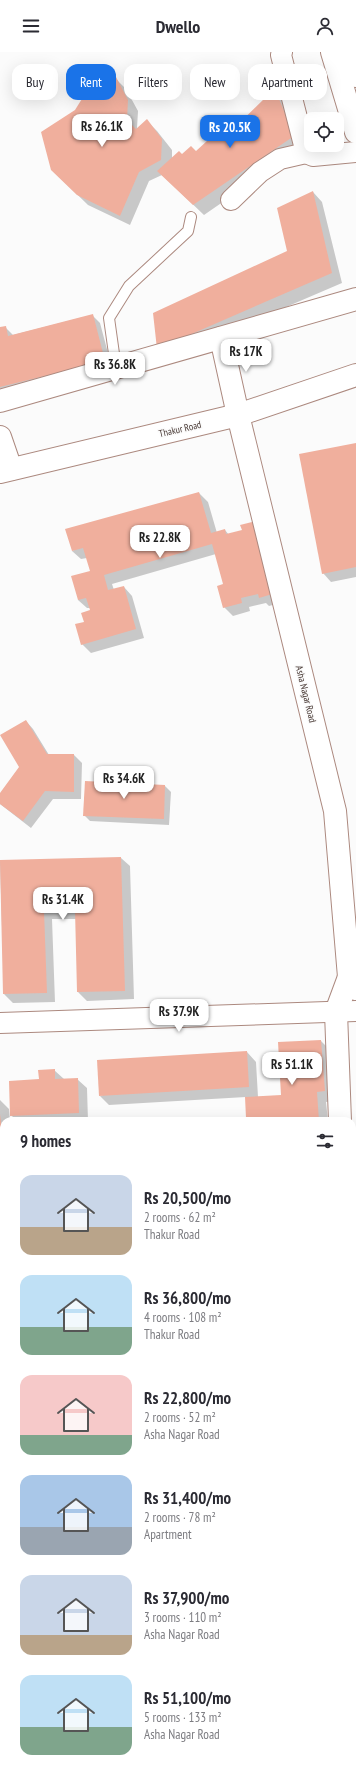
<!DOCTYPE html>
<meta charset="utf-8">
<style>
body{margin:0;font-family:"PT Sans Narrow",sans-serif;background:#f7f7f7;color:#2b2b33;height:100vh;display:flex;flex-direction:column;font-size:15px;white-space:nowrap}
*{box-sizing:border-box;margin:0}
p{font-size:13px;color:#7c7c81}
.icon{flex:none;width:22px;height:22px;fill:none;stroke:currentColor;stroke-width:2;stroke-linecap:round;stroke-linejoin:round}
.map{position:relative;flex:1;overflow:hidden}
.side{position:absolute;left:0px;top:1065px;width:356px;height:656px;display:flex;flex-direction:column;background:#fff;border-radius:12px 12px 0 0;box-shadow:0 4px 16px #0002}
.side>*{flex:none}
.hud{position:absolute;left:12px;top:12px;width:332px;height:36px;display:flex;gap:8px}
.fabs{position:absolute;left:304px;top:60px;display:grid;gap:8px}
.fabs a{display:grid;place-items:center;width:40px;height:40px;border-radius:8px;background:#fff;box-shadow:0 4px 16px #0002;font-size:20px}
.price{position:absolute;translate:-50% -34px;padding:0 9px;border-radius:8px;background:#fff;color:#222;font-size:13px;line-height:26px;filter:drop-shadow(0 1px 2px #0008)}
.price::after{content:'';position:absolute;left:50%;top:24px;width:12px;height:9px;margin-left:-6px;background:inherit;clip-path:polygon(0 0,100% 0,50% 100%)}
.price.on{background:#1a73e8;color:#fff}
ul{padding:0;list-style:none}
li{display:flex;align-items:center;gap:12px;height:100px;padding:0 20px}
li span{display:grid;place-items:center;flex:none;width:112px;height:80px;border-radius:12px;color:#555}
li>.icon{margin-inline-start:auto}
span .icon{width:48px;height:48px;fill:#fffc;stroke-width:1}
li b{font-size:17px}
h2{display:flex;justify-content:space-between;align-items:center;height:48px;padding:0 20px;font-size:17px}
.chip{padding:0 14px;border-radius:12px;background:#fff;box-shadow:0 4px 16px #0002;font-size:14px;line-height:36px}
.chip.on{background:#1a73e8;color:#fff}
header{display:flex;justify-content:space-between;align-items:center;height:52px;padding:0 20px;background:#fff;font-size:18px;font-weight:800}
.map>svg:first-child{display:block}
.shadow{fill:#0003}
.building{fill:#f0af9d}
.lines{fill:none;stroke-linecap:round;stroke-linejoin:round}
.service-casing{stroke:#ac897f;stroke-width:12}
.minor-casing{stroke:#ac897f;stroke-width:22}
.tertiary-casing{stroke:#ac897f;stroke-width:24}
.secondary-casing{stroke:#ac897f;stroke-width:24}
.service{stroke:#fff;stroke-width:10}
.minor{stroke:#fff;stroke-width:20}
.tertiary{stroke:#fff;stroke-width:22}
.secondary{stroke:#fff;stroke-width:22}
.labels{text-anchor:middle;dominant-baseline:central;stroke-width:3;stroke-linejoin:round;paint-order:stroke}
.street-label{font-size:10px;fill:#483934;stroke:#fbfbfb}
</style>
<header><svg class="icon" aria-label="menu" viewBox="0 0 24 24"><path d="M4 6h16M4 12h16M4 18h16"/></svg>Dwello<svg class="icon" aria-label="person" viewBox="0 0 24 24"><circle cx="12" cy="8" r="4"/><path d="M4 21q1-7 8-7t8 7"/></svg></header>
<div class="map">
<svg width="356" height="1721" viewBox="0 0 356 1721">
<rect width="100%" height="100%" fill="#fbfbfb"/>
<g class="shadow">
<polygon points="269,23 279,33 304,94 204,163 162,123 149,129 130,173 88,153 52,118 76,59 116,27 126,37 138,59 137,77 147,69 157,79 172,98 172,107 196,100 226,86 266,46"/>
<polygon points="313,140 322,150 342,231 167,306 158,296 288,200"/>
<polygon points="92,263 100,271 112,316 0,344 0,276 5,275 13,283"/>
<polygon points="356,392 356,525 331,530 323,521"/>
<polygon points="199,441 208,450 217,481 225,478 229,483 284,550 269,554 266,551 249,555 250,559 233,564 224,555 225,533 216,502 112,532 114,538 124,535 132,544 144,586 91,601 82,592 85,571 91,559 90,556 87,556 78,548 91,520 87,506 81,507 72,499"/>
<polygon points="26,669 33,677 49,703 74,703 82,711 81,747 53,747 31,776 0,752 0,742 20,715"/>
<polygon points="86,730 165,734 171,740 169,773 90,769 84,763"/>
<polygon points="121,806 130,814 134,947 87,949 78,940 76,867 52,867 55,950 13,951 4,942 0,809"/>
<polygon points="321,989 331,999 334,1049 326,1050 328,1069 217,1069 247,1067 246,1045 109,1053 100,1044 247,1000 256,1010 258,1045 283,1044"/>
<polygon points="54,1018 64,1027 77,1027 87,1036 88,1069 17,1069 10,1062 40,1028"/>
<polygon points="0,1048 9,1057 10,1069 4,1069 4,1151 0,1147"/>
<rect x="0" y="1296" width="4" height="39"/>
<rect x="36" y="1717" width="55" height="4"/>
<rect x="136" y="1717" width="58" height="4"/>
<polygon points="212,1717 279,1717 279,1721 216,1721"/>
</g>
<g class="building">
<polygon points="269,22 294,84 193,153 157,119 179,99 182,102 191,94 196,99 219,78 225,85 265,46 255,34"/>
<polygon points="116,25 128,48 127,68 136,77 147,67 162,87 161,108 139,120 120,164 77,143 51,118 41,80 75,58 85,42"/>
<polygon points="313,139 332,221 157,297 153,261 287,199 277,156"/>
<polygon points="93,262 105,309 0,335 0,275 6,274 8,284"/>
<polygon points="356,391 356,515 322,522 299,402"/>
<polygon points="199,440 211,481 225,477 226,482 242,478 240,473 256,469 276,541 259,546 258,542 241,546 242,551 223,556 217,534 223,532 212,492 104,523 108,538 124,534 136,577 81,593 75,572 84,570 81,561 90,558 86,546 78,548 71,524 90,519 83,496 72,499 65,477"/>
<polygon points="26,668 47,702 74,702 74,740 45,739 23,769 0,752 0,741 19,715 0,683"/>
<polygon points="85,729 165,733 164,767 83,764"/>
<polygon points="121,805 125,939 77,940 75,858 44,859 47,941 3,942 0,808"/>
<polygon points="321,988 325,1039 317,1040 319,1069 218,1069 246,1066 245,1045 281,1043 278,990"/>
<polygon points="247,999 249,1035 99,1044 97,1008"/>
<polygon points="55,1017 55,1027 78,1026 79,1061 10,1064 9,1029 39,1027 38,1018"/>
<polygon points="0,1062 4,1095 4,1144 0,1144"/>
<rect x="0" y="1182" width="4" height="32"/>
<rect x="0" y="1295" width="4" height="31"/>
<rect x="35" y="1717" width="47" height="4"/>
<rect x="135" y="1717" width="49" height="4"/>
</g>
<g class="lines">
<g class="service-casing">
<g id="service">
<polyline points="116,316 109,266 129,234 188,179 191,165"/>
<polyline points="0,1261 4,1262"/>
</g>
</g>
<g class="minor-casing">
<g id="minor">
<polyline points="282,0 281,3 306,101 313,104 356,100"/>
<polyline points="231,148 260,120 280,107 306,101"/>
<polyline points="0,971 356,959"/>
</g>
</g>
<g class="tertiary-casing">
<g id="tertiary">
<polyline points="332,0 356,80"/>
<polyline points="221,286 238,363 335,759 349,925 356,937"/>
<polyline points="0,349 356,247"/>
<polyline points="0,385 11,417"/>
<polyline points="0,420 238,363 356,323"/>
<polyline points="340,1069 336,960 349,925"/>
<polyline points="349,1721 349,1717"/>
</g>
</g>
<g class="secondary-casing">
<polyline id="secondary" points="349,0 356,24"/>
</g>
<use href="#service" class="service"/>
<use href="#minor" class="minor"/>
<use href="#tertiary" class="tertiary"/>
<use href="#secondary" class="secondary"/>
</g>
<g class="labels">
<g class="street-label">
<text transform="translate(180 377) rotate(-13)">Thakur Road</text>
<text transform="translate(306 642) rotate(76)">Asha Nagar Road</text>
</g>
</g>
</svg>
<div class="fabs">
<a><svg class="icon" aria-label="locate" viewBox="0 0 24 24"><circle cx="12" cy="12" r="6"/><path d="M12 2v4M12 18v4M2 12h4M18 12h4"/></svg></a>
</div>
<b class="price" style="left:102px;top:96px">Rs 26.1K</b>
<b class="price on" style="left:230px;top:97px">Rs 20.5K</b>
<b class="price" style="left:246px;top:321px">Rs 17K</b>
<b class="price" style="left:115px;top:334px">Rs 36.8K</b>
<b class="price" style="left:160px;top:507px">Rs 22.8K</b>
<b class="price" style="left:124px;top:748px">Rs 34.6K</b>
<b class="price" style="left:63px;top:869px">Rs 31.4K</b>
<b class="price" style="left:179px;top:981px">Rs 37.9K</b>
<b class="price" style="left:292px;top:1034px">Rs 51.1K</b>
<div class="hud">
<a class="chip">Buy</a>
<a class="chip on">Rent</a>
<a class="chip">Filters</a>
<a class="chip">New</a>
<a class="chip">Apartment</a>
</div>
<section class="side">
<h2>9 homes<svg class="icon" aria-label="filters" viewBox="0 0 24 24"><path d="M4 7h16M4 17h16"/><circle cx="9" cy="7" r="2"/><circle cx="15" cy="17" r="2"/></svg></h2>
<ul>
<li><span style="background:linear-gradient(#c9d6e8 65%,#b9a48a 0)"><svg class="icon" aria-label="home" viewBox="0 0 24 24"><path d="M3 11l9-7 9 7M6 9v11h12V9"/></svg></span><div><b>Rs 20,500/mo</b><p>2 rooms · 62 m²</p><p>Thakur Road</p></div></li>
<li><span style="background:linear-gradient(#bfe0f5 65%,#7fa58c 0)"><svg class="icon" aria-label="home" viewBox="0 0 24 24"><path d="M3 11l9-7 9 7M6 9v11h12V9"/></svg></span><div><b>Rs 36,800/mo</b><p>4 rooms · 108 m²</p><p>Thakur Road</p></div></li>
<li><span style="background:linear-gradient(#f6c9c9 75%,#7fa58c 0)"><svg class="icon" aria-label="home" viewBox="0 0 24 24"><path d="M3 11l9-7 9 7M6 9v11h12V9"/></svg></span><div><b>Rs 22,800/mo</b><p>2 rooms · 52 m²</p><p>Asha Nagar Road</p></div></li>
<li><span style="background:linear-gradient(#a9c7e8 65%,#9aa5b1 0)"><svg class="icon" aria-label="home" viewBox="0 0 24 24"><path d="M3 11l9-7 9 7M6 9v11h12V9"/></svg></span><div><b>Rs 31,400/mo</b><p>2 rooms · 78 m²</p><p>Apartment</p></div></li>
<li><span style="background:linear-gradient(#c9d6e8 75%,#b9a48a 0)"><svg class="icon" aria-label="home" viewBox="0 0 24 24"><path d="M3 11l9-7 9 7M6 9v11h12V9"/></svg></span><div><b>Rs 37,900/mo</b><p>3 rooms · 110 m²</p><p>Asha Nagar Road</p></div></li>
<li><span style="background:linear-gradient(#bfe0f5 65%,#7fa58c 0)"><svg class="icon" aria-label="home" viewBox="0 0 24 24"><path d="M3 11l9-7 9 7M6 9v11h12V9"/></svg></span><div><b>Rs 51,100/mo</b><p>5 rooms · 133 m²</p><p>Asha Nagar Road</p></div></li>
</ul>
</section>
</div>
